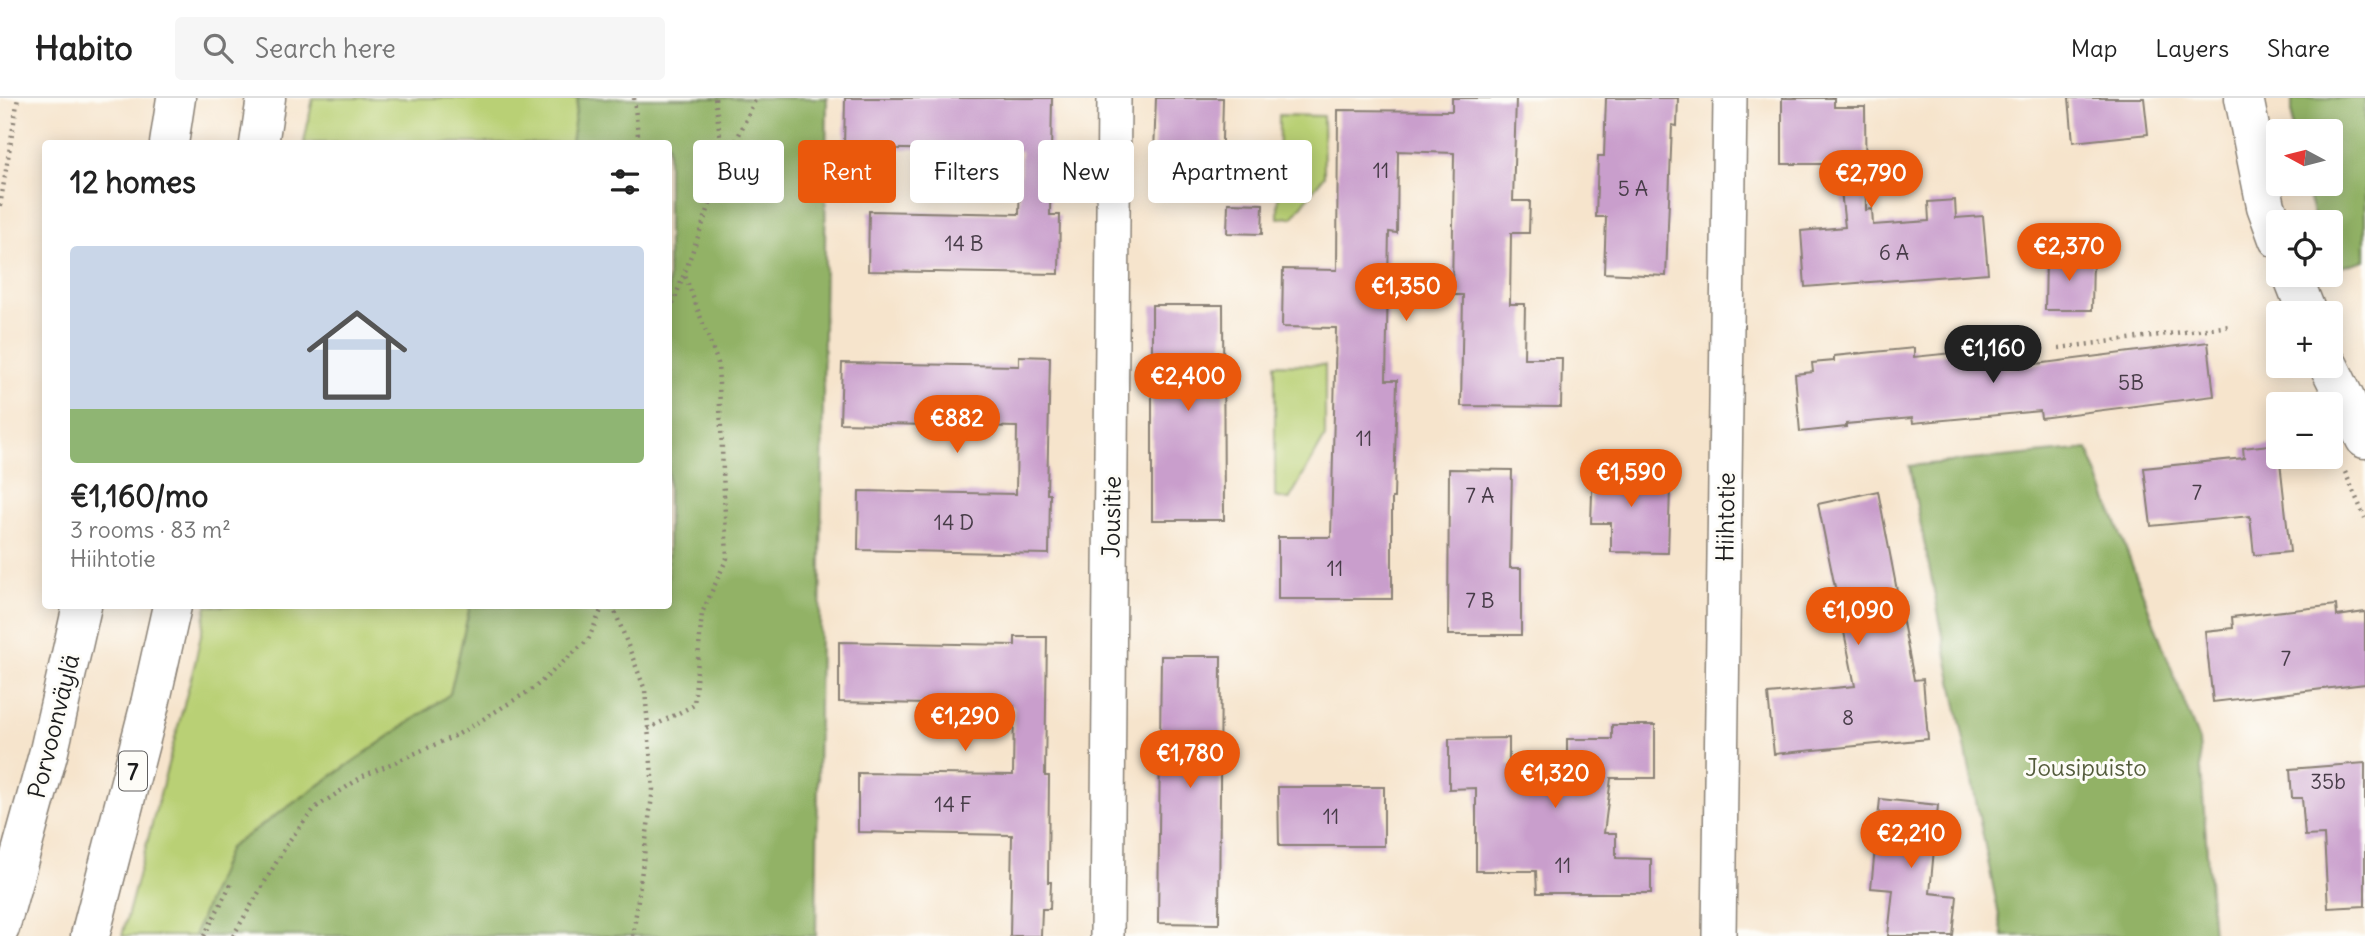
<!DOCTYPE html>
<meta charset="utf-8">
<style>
body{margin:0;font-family:Delius,sans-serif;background:#f6f6f6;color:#222;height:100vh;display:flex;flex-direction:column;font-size:26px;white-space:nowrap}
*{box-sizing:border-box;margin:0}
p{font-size:23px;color:#767676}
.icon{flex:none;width:38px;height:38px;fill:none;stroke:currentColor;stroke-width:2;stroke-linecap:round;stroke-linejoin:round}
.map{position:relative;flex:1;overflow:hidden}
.details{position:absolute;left:42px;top:42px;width:630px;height:469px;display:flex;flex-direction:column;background:#fff;border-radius:7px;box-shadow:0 4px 18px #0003}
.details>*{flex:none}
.guide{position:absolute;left:693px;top:42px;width:665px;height:63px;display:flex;gap:14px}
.needle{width:46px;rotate:277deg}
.fabs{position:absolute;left:2266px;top:21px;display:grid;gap:14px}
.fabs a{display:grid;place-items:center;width:77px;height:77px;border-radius:7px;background:#fff;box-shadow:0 4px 18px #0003;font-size:35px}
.price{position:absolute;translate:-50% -60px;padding:0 16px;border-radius:24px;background:#ea580c;color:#fff;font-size:23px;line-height:46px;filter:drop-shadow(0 2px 4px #0008)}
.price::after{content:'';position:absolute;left:50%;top:42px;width:21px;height:16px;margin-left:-10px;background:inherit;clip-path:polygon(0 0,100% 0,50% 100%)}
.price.current{background:#222;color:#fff}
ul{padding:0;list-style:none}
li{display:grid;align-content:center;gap:14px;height:371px;padding:0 28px}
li+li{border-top:2px solid #e0e0e0}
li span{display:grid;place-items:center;height:217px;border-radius:7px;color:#555}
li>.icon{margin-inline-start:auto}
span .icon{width:126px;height:126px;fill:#fffc;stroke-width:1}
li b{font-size:30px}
h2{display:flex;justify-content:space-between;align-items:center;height:84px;padding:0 28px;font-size:30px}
.tag{padding:0 24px;border-radius:7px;background:#fff;box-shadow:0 4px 18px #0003;font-size:24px;line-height:63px}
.tag.current{background:#ea580c;color:#fff}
header{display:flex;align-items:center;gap:42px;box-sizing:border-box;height:98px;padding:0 35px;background:#fff;border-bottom:2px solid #e0e0e0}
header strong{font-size:33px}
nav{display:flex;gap:38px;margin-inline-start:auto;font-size:24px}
.search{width:490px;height:63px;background:#f6f6f6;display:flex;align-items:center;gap:18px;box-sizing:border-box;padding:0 24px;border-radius:7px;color:#767676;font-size:26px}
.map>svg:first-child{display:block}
.green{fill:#b9d074;stroke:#6a7648;stroke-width:2}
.forest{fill:#92b266;stroke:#576741;stroke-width:2}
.building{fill:#c99ecc}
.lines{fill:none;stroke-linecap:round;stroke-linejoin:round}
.minor-casing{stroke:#898074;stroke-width:36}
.secondary-casing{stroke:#898074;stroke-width:41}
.motorway-casing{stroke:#898074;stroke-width:41}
.path{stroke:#898074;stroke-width:4.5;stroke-dasharray:2 5;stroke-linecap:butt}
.minor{stroke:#fff;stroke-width:33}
.secondary{stroke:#fff;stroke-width:38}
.motorway{stroke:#fff;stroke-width:38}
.labels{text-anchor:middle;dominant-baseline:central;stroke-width:6;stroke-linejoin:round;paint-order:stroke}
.number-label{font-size:21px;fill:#473c48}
.shield{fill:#fdfcf7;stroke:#605f5e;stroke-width:2}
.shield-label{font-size:23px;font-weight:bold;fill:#1c1c1c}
.street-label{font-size:24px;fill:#1c1c1c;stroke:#fdfcf7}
.park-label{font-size:24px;fill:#535b3b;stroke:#fdfcf7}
</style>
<header>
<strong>Habito</strong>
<div class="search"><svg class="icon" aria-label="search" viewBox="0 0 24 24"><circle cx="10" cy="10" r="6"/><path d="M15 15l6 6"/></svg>Search here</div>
<nav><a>Map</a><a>Layers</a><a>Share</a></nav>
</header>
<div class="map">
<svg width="2365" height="838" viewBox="0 0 2365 838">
<rect width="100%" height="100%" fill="#fdfcf7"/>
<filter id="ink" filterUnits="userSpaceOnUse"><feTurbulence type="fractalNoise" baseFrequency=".0143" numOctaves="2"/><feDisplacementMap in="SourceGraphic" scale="14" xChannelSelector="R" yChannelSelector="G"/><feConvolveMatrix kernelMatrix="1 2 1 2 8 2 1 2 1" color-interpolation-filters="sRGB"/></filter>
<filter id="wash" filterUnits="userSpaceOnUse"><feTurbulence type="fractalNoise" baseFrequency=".00686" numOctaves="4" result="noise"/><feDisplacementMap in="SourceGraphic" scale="28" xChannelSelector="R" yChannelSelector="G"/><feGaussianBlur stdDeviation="1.57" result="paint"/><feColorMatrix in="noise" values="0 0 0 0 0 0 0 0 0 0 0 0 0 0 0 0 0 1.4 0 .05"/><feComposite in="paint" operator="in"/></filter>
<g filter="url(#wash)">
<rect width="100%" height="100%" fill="#f6e4cc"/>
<g class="green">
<polygon points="313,0 578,0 571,45 304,45"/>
<polygon points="1279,17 1323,18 1324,78 1293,119 1278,120"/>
<polygon points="1275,266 1325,267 1325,339 1289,402 1275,399"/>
<polygon points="207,508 470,508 450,596 229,750 194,838 122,838 195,565"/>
</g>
<g class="forest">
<polygon points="578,0 827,0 816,838 194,838 229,750 450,596 470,508 668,508 668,46 571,45"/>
<polygon points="2292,0 2365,0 2365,162 2331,172 2331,124 2316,124 2304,86 2331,86 2331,33 2292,33"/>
<polygon points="2088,351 2199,643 2213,838 2003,838 1909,368"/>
</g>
<g id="blocks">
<g class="building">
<polygon points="845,0 1052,0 1050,117 1060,117 1059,176 868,173 869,113 1019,116 1021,53 844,50"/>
<polygon points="1156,0 1223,0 1221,83 1153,82"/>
<polygon points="1452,0 1516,0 1513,103 1530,103 1529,135 1511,135 1510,206 1525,206 1524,260 1562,260 1561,309 1461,308 1463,197 1452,197 1454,55 1398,53 1397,135 1389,134 1386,282 1397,282 1394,400 1392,400 1392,501 1278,501 1278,439 1331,439 1336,230 1282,229 1283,171 1337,172 1338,12 1452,13"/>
<polygon points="1606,0 1678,0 1677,28 1672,27 1666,178 1604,175 1606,119 1596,119 1598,58 1604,58"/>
<polygon points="1782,0 1834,0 1834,9 1865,9 1866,112 1872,111 1873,127 1929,123 1928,104 1955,102 1956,120 1983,118 1988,175 1805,189 1801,133 1845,129 1838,66 1782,66"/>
<polygon points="2069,0 2144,0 2148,36 2073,44"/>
<polygon points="1228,105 1263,106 1262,136 1227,135"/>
<polygon points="2046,159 2093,159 2092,212 2045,212"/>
<polygon points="1152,207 1223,207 1224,422 1152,422"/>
<polygon points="2208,244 2214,298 2041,320 2040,313 1913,325 1912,320 1846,326 1846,329 1800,334 1795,276 1813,274 1812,265 1834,263 1834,258 1914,250 1914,259 2002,250 2004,270"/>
<polygon points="1019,258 1050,259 1047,396 1050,396 1049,456 858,452 859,393 1016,396 1017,329 840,325 842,265 1019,268"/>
<polygon points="2278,346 2290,454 2254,457 2250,418 2151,428 2144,370 2244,360 2243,350"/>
<polygon points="1593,367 1650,369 1650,390 1670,390 1668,455 1611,454 1611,425 1591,425"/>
<polygon points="1449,371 1512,372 1510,470 1521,470 1521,537 1448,537"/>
<polygon points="1878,393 1914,582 1923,581 1928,641 1774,656 1768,596 1855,588 1818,406"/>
<polygon points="2336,507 2337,518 2365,514 2365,586 2213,604 2205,533 2233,530 2232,519"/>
<polygon points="1015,539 1047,539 1045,678 1049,678 1048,784 1051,784 1050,811 1042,811 1041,838 1010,838 1012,737 858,734 858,675 1013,677 1014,608 839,604 839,544 1015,547"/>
<polygon points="1161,558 1221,558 1219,826 1158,825"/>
<polygon points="1612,627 1655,627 1655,680 1611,680 1604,735 1616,735 1616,760 1651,761 1651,795 1537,795 1536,773 1476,773 1476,690 1449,691 1449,641 1509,640 1509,667 1567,666 1567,641 1612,641"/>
<polygon points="2365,665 2365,808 2328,810 2324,737 2305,738 2302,700 2292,700 2290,671"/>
<polygon points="1278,689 1384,689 1384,748 1279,748"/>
<polygon points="1880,701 1938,707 1930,795 1957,798 1953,838 1888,838 1893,792 1871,790"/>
</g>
</g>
</g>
<g filter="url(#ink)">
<use href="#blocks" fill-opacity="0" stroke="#898074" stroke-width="2"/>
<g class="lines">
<g class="minor-casing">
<g id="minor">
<polyline points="1107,838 1114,0"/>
<polyline points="1719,838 1730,0"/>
</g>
</g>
<g class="secondary-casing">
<g id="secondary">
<polyline points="2244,0 2266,108 2278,141"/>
<polyline points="2292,177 2307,215"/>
<polyline points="2329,268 2365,341"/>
</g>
</g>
<g class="motorway-casing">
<g id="motorway">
<polyline points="169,46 176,0"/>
<polyline points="259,46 266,0"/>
<polyline points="0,830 49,653 82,508"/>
<polyline points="90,838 150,606 172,508"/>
</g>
</g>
<g class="path">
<polyline points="634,0 639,46"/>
<polyline points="715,0 724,69"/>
<polyline points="0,108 18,0"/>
<polyline points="668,219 724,69 756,0"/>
<polyline points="2059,250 2230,228"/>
<polyline points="2345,374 2365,420"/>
<polyline points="613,508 645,592 653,691 633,838"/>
<polyline points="648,631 694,607 702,515 727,460 718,265 685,178"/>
<polyline points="204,838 231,786"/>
<polyline points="233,838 289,743 315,710 363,678 457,637 534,590 588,542 603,508"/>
</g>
<use href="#minor" class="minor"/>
<use href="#secondary" class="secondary"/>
<use href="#motorway" class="motorway"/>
</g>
</g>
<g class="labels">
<g class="number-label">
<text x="1381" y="72">11</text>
<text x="1633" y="90">5 A</text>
<text x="964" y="145">14 B</text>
<text x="1894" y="154">6 A</text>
<text x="2131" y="284">5B</text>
<text x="1364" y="340">11</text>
<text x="2197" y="394">7</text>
<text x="1480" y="397">7 A</text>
<text x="954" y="424">14 D</text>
<text x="1335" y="470">11</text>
<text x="1480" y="502">7 B</text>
<text x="2286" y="560">7</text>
<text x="1848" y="619">8</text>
<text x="2328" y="683">35b</text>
<text x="953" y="706">14 F</text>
<text x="1331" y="718">11</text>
<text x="1563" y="767">11</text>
</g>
<rect class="shield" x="119" y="653.5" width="28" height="39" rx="5"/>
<g class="shield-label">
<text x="133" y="673">7</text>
</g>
<g class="street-label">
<text transform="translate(1111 419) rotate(-89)">Jousitie</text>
<text transform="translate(1725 419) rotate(-89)">Hiihtotie</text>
<text transform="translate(53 628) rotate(-76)">Porvoonväylä</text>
</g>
<g class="park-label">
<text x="2086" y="669">Jousipuisto</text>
</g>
</g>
</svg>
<div class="fabs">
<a><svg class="needle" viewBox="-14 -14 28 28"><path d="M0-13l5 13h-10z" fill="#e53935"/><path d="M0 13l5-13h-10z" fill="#767676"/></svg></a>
<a><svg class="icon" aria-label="locate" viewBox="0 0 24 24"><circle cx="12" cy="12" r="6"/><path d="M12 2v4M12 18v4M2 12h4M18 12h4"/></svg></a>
<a>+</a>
<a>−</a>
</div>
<b class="price" style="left:1871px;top:112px">€2,790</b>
<b class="price" style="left:2069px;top:185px">€2,370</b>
<b class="price" style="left:1406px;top:225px">€1,350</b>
<b class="price current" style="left:1993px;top:287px">€1,160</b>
<b class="price" style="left:1188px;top:315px">€2,400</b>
<b class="price" style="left:957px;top:357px">€882</b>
<b class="price" style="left:1631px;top:411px">€1,590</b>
<b class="price" style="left:1858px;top:549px">€1,090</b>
<b class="price" style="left:965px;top:655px">€1,290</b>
<b class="price" style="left:1190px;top:692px">€1,780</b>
<b class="price" style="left:1555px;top:712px">€1,320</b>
<b class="price" style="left:1911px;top:772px">€2,210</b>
<div class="guide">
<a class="tag">Buy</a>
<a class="tag current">Rent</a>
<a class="tag">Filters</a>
<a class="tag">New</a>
<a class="tag">Apartment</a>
</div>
<section class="details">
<h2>12 homes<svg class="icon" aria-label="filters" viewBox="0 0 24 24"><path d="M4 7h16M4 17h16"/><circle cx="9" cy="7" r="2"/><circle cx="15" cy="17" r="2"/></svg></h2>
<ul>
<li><span style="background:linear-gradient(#c9d6e8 75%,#8fb573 0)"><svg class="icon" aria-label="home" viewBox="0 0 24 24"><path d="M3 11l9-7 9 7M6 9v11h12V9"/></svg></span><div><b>€1,160/mo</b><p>3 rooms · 83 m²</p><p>Hiihtotie</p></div></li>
</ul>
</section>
</div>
